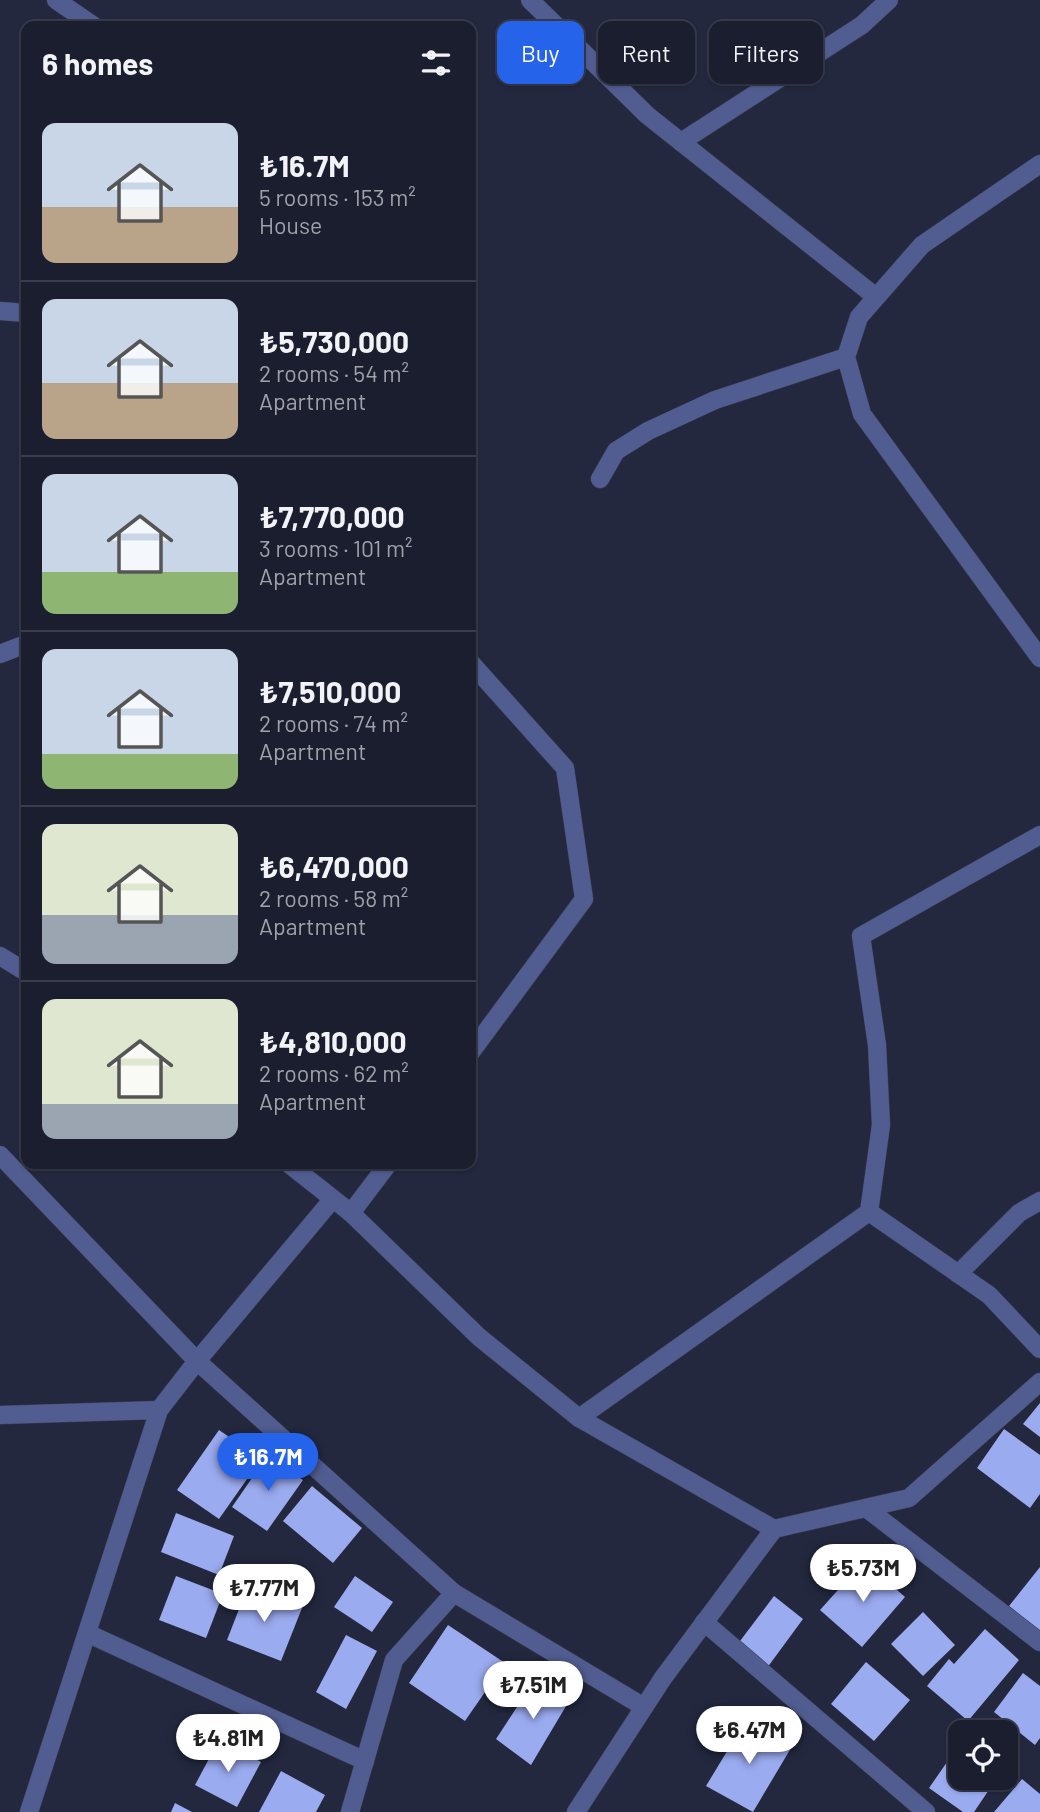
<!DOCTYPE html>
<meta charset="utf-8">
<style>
body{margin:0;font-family:Barlow,sans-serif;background:#272b3b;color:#f1f3f6;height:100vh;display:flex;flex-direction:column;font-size:26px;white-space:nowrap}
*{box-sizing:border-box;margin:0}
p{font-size:23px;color:#9fa2aa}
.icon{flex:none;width:38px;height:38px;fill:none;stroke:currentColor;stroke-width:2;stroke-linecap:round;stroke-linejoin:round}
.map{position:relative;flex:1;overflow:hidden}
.sheet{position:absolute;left:21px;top:21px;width:455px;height:1148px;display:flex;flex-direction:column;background:#1a1e2f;border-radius:14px;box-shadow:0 2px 5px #0004,0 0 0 2px #383c4b}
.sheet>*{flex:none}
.hud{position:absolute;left:497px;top:21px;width:438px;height:63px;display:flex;gap:14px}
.fabs{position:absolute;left:948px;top:1720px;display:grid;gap:14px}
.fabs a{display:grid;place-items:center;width:70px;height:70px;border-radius:14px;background:#1a1e2f;box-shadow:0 2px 5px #0004,0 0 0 2px #383c4b;font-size:35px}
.price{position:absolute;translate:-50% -60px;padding:0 16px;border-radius:24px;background:#fff;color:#222;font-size:23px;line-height:46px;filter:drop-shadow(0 2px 4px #0008)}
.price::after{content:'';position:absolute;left:50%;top:42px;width:21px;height:16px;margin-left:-10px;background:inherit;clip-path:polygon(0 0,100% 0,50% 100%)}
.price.current{background:#2563eb;color:#fff}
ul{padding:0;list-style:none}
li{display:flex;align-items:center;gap:21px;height:175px;padding:0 21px}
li+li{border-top:2px solid #383c4b}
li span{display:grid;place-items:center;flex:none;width:196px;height:140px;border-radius:14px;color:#555}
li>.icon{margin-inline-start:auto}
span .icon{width:84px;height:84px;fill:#fffc;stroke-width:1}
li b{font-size:30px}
h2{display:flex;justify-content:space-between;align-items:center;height:84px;padding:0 21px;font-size:30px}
.chip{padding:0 24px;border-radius:14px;background:#1a1e2f;box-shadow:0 2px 5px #0004,0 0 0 2px #383c4b;font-size:24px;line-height:63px}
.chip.current{background:#2563eb;color:#fff}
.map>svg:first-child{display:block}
.building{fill:#9babf0}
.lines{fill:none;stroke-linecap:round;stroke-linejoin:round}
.street-casing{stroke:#3e4359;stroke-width:19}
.street{stroke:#515d91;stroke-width:18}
</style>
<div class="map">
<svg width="1040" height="1812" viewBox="0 0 1040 1812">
<rect width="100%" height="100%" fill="#23283f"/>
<g class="building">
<polygon points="1040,1403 1040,1437 1023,1424"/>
<polygon points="1004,1429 1040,1455 1040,1494 1030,1508 977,1468"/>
<polygon points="219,1430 261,1459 219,1519 177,1490"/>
<polygon points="268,1455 303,1480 267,1531 232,1507"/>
<polygon points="312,1486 362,1528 333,1563 283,1521"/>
<polygon points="176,1513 234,1536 219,1575 161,1552"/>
<polygon points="864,1561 905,1597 862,1647 820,1610"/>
<polygon points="1040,1567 1040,1631 1009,1606"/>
<polygon points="176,1576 223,1594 206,1638 159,1620"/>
<polygon points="355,1576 393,1602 372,1632 334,1607"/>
<polygon points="248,1586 302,1608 281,1661 227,1640"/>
<polygon points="774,1596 803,1619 767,1668 737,1645"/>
<polygon points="923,1612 955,1645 923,1676 891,1644"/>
<polygon points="448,1625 505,1663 465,1721 409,1683"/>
<polygon points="985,1629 1019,1660 968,1721 927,1686 949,1659 954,1664"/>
<polygon points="346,1635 377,1651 346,1709 316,1692"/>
<polygon points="866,1662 910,1700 874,1741 831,1704"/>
<polygon points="1023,1673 1040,1686 1040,1738 1035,1745 994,1712"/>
<polygon points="536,1678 569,1701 531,1765 496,1739"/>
<polygon points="746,1720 791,1748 753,1812 706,1786"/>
<polygon points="219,1740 261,1762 237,1807 195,1785"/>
<polygon points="961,1742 961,1778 997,1778 974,1812 963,1812 929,1788"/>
<polygon points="281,1771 325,1795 316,1812 259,1812"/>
<polygon points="1022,1779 1040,1794 1040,1812 994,1812"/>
<polygon points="175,1803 192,1812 171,1812"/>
</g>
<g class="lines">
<g class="street-casing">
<g id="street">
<polyline points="56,0 94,26"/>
<polyline points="530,0 647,115 876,297"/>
<polyline points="681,142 862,25 889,0"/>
<polyline points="1040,164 922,245 859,317 846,357 862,414 1040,658"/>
<polyline points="0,311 26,313"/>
<polyline points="600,479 616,451 648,431 715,400 846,357"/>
<polyline points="0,654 26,644"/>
<polyline points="471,663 565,768 584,899 471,1052"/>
<polyline points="0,956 26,972"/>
<polyline points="0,1155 197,1361 454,1593 644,1707"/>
<polyline points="289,1164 351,1213 479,1337 579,1418 774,1529"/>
<polyline points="869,1212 881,1125 877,1045 861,936 1040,835"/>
<polyline points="351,1213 388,1164"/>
<polyline points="958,1274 1019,1213 1040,1201"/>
<polyline points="0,1415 159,1410"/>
<polyline points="579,1418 869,1212 989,1295 1040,1349"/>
<polyline points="866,1508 1040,1642"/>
<polyline points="704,1622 926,1812"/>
<polyline points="89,1634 365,1761"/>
<polyline points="29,1812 159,1410 197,1361 332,1200"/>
<polyline points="350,1812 394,1660 454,1593"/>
<polyline points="576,1812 663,1678 774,1529 909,1498 1040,1382"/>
</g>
</g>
<use href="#street" class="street"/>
</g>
</svg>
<div class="fabs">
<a><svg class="icon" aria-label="locate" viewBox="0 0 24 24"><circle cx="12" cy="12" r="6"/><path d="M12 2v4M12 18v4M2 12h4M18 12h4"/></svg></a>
</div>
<b class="price current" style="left:268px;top:1493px">₺16.7M</b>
<b class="price" style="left:863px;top:1604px">₺5.73M</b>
<b class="price" style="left:264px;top:1624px">₺7.77M</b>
<b class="price" style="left:533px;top:1721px">₺7.51M</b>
<b class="price" style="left:749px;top:1766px">₺6.47M</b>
<b class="price" style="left:228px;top:1774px">₺4.81M</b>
<div class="hud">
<a class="chip current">Buy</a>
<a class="chip">Rent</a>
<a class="chip">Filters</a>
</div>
<section class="sheet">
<h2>6 homes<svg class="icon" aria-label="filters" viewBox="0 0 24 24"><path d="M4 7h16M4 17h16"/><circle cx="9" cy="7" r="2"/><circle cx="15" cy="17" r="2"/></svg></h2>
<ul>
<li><span style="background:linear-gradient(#c9d6e8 60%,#b9a48a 0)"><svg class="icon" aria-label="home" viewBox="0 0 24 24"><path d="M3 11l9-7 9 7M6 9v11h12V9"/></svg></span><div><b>₺16.7M</b><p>5 rooms · 153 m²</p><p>House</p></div></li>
<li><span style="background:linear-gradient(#c9d6e8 60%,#b9a48a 0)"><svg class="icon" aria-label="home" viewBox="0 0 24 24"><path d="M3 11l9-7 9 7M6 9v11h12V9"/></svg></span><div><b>₺5,730,000</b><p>2 rooms · 54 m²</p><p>Apartment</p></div></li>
<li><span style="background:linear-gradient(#c9d6e8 70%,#8fb573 0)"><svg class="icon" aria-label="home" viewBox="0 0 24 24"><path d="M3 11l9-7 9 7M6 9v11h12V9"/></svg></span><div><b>₺7,770,000</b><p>3 rooms · 101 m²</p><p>Apartment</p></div></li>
<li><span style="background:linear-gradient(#c9d6e8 75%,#8fb573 0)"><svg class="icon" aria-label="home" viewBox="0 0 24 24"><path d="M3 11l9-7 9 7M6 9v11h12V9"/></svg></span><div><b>₺7,510,000</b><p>2 rooms · 74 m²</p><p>Apartment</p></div></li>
<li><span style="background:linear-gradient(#dfe7d0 65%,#9aa5b1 0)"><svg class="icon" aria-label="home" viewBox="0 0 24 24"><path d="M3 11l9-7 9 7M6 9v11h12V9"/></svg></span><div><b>₺6,470,000</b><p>2 rooms · 58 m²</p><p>Apartment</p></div></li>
<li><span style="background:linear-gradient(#dfe7d0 75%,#9aa5b1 0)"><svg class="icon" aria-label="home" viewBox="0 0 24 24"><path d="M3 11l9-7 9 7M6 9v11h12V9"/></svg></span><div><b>₺4,810,000</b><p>2 rooms · 62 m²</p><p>Apartment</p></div></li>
</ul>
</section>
</div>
